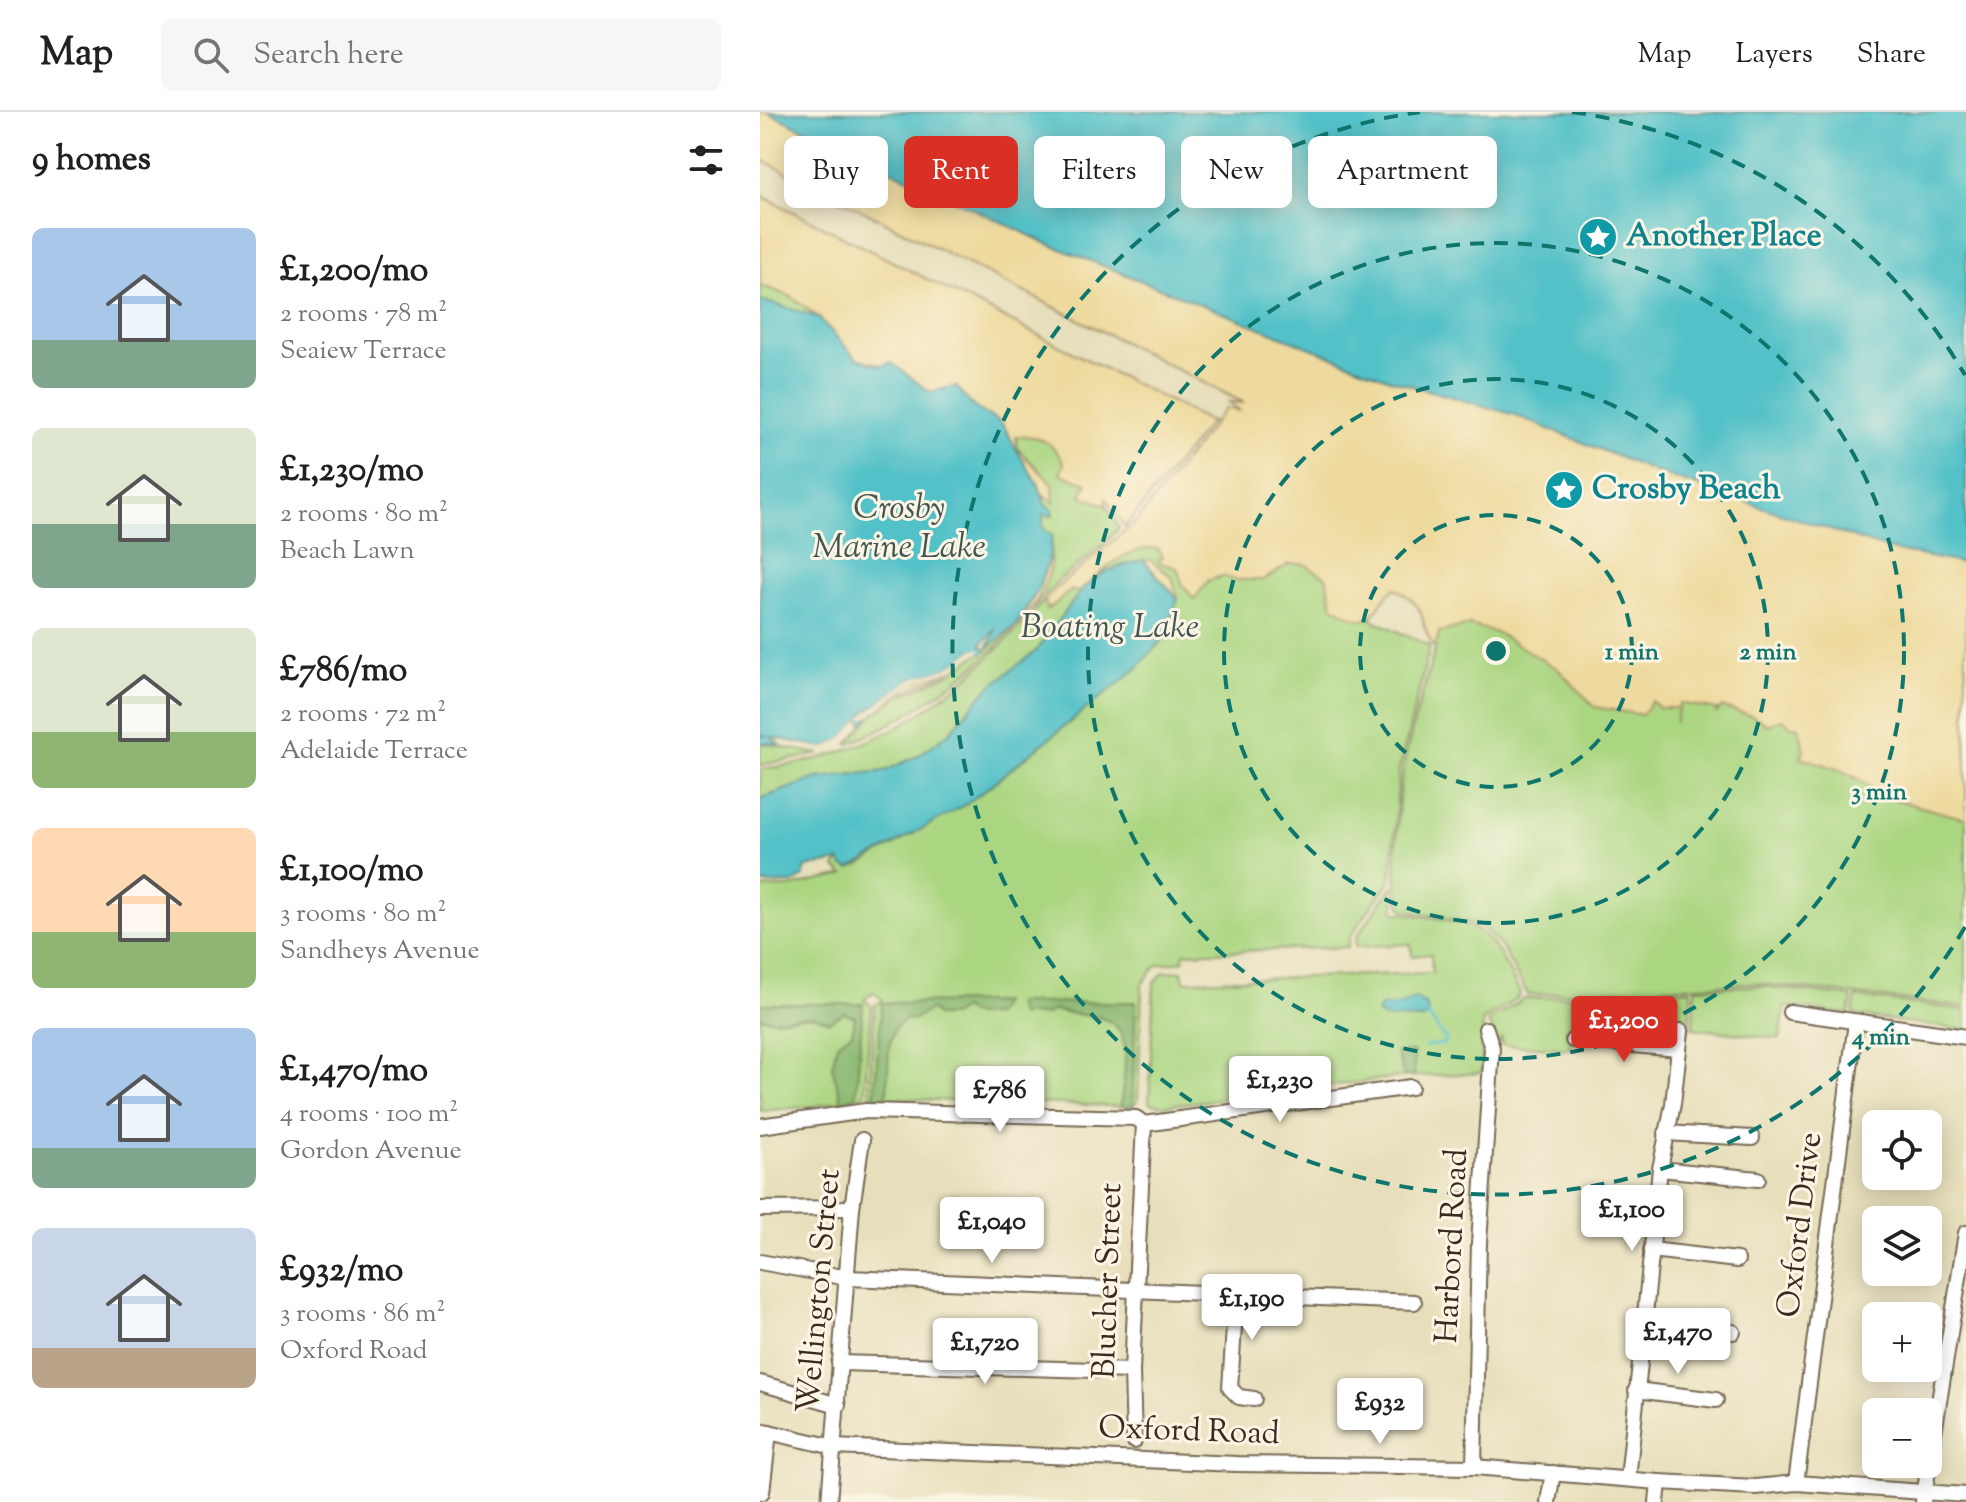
<!DOCTYPE html>
<meta charset="utf-8">
<style>
body{margin:0;font-family:"Sorts Mill Goudy",serif;background:#f6f6f6;color:#202124;height:100vh;display:flex;flex-direction:column;font-size:30px;white-space:nowrap}
*{box-sizing:border-box;margin:0}
p{font-size:26px;color:#757577}
.icon{flex:none;width:44px;height:44px;fill:none;stroke:currentColor;stroke-width:2;stroke-linecap:round;stroke-linejoin:round}
.map{position:relative;flex:1;overflow:hidden}
.side{display:flex;flex-direction:column;background:#fff;width:760px}
.side>*{flex:none}
.top-card{position:absolute;left:24px;top:24px;width:760px;height:72px;display:flex;gap:16px}
.controls{position:absolute;left:1102px;top:998px;display:grid;gap:16px}
.controls a{display:grid;place-items:center;width:80px;height:80px;border-radius:12px;background:#fff;box-shadow:0 4px 20px #0003;font-size:40px}
.price{position:absolute;translate:-50% -68px;padding:0 18px;border-radius:8px;background:#fff;color:#222;font-size:26px;line-height:52px;filter:drop-shadow(0 2px 4px #0008)}
.price::after{content:'';position:absolute;left:50%;top:48px;width:24px;height:18px;margin-left:-12px;background:inherit;clip-path:polygon(0 0,100% 0,50% 100%)}
.price.on{background:#d93025;color:#fff}
ul{padding:0;list-style:none}
li{display:flex;align-items:center;gap:24px;height:200px;padding:0 32px}
li span{display:grid;place-items:center;flex:none;width:224px;height:160px;border-radius:12px;color:#555}
li>.icon{margin-inline-start:auto}
span .icon{width:96px;height:96px;fill:#fffc;stroke-width:1}
li b{font-size:34px}
h2{display:flex;justify-content:space-between;align-items:center;height:96px;padding:0 32px;font-size:34px}
.pill{padding:0 28px;border-radius:12px;background:#fff;box-shadow:0 4px 20px #0003;font-size:28px;line-height:72px}
.pill.on{background:#d93025;color:#fff}
header{display:flex;align-items:center;gap:48px;box-sizing:border-box;height:112px;padding:0 40px;background:#fff;border-bottom:2px solid #e0e0e0}
header strong{font-size:38px}
nav{display:flex;gap:44px;margin-inline-start:auto;font-size:28px}
.search{width:560px;height:72px;background:#f6f6f6;display:flex;align-items:center;gap:20px;box-sizing:border-box;padding:0 28px;border-radius:12px;color:#757577;font-size:30px}
main{display:flex;flex:1;min-height:0}
.map>svg:first-child{display:block}
.green{fill:#abd681;stroke:#738050;stroke-width:2}
.forest{fill:#88b76f;stroke:#627046;stroke-width:2}
.sand{fill:#eeda9e;stroke:#94825e;stroke-width:2}
.water{fill:#53c1c8;stroke:#477673;stroke-width:2}
.pier{fill:#e7dfbb}
.lines{fill:none;stroke-linecap:round;stroke-linejoin:round}
.stream{stroke:#53c1c8;stroke-width:3}
.minor-casing{stroke:#776955;stroke-width:18}
.minor{stroke:#fff;stroke-width:14}
.ring{fill:none;stroke:#0f766e;stroke-width:4;stroke-dasharray:14 10}
.labels{text-anchor:middle;dominant-baseline:central;stroke-width:6;stroke-linejoin:round;paint-order:stroke}
.culture-label{font-size:32px;font-weight:bold;fill:#0d838f;stroke:#fcf5e5;text-anchor:start}
.street-label{font-size:32px;fill:#3b2a1e;stroke:#fcf5e5}
.water-label{font-size:34px;font-style:italic;fill:#425751;stroke:#fcf5e5}
.centre{fill:#0f766e;stroke:#fcf5e5;stroke-width:4}
.ring-label{font-size:24px;text-anchor:middle;font-weight:bold;fill:#0f766e;stroke:#fcf5e5;stroke-width:6;stroke-linejoin:round;paint-order:stroke}
</style>
<header>
<strong>Map</strong>
<div class="search"><svg class="icon" aria-label="search" viewBox="0 0 24 24"><circle cx="10" cy="10" r="6"/><path d="M15 15l6 6"/></svg>Search here</div>
<nav><a>Map</a><a>Layers</a><a>Share</a></nav>
</header>
<main>
<section class="side">
<h2>9 homes<svg class="icon" aria-label="filters" viewBox="0 0 24 24"><path d="M4 7h16M4 17h16"/><circle cx="9" cy="7" r="2"/><circle cx="15" cy="17" r="2"/></svg></h2>
<ul>
<li><span style="background:linear-gradient(#a9c7e8 70%,#7fa58c 0)"><svg class="icon" aria-label="home" viewBox="0 0 24 24"><path d="M3 11l9-7 9 7M6 9v11h12V9"/></svg></span><div><b>£1,200/mo</b><p>2 rooms · 78 m²</p><p>Seaiew Terrace</p></div></li>
<li><span style="background:linear-gradient(#dfe7d0 60%,#7fa58c 0)"><svg class="icon" aria-label="home" viewBox="0 0 24 24"><path d="M3 11l9-7 9 7M6 9v11h12V9"/></svg></span><div><b>£1,230/mo</b><p>2 rooms · 80 m²</p><p>Beach Lawn</p></div></li>
<li><span style="background:linear-gradient(#dfe7d0 65%,#8fb573 0)"><svg class="icon" aria-label="home" viewBox="0 0 24 24"><path d="M3 11l9-7 9 7M6 9v11h12V9"/></svg></span><div><b>£786/mo</b><p>2 rooms · 72 m²</p><p>Adelaide Terrace</p></div></li>
<li><span style="background:linear-gradient(#ffd9b3 65%,#8fb573 0)"><svg class="icon" aria-label="home" viewBox="0 0 24 24"><path d="M3 11l9-7 9 7M6 9v11h12V9"/></svg></span><div><b>£1,100/mo</b><p>3 rooms · 80 m²</p><p>Sandheys Avenue</p></div></li>
<li><span style="background:linear-gradient(#a9c7e8 75%,#7fa58c 0)"><svg class="icon" aria-label="home" viewBox="0 0 24 24"><path d="M3 11l9-7 9 7M6 9v11h12V9"/></svg></span><div><b>£1,470/mo</b><p>4 rooms · 100 m²</p><p>Gordon Avenue</p></div></li>
<li><span style="background:linear-gradient(#c9d6e8 75%,#b9a48a 0)"><svg class="icon" aria-label="home" viewBox="0 0 24 24"><path d="M3 11l9-7 9 7M6 9v11h12V9"/></svg></span><div><b>£932/mo</b><p>3 rooms · 86 m²</p><p>Oxford Road</p></div></li>
</ul>
</section>
<div class="map">
<svg width="1206" height="1390" viewBox="0 0 1206 1390">
<rect width="100%" height="100%" fill="#fcf5e5"/>
<filter id="ink" filterUnits="userSpaceOnUse"><feTurbulence type="fractalNoise" baseFrequency=".0125" numOctaves="2"/><feDisplacementMap in="SourceGraphic" scale="16" xChannelSelector="R" yChannelSelector="G"/><feConvolveMatrix kernelMatrix="1 2 1 2 8 2 1 2 1" color-interpolation-filters="sRGB"/></filter>
<filter id="wash" filterUnits="userSpaceOnUse"><feTurbulence type="fractalNoise" baseFrequency=".006" numOctaves="4" result="noise"/><feDisplacementMap in="SourceGraphic" scale="32" xChannelSelector="R" yChannelSelector="G"/><feGaussianBlur stdDeviation="1.8" result="paint"/><feColorMatrix in="noise" values="0 0 0 0 0 0 0 0 0 0 0 0 0 0 0 0 0 1.4 0 .05"/><feComposite in="paint" operator="in"/></filter>
<g filter="url(#wash)">
<rect width="100%" height="100%" fill="#e7dfbb"/>
<g class="green">
<polygon points="10,165 66,207 0,188 0,168"/>
<polygon points="451,310 348,389 328,371 322,384 346,393 359,416 343,433 298,469 270,499 289,463 292,423 282,417 283,402 292,404 292,397 284,392 284,383 293,389 293,372 257,336 255,321"/>
<path d="M371,432L399,437C404,448 412,449 418,456C425,466 424,477 434,486L449,468L459,466L456,463L503,468L529,452L523,445L627,475L611,507L670,534L639,659L631,767L589,826L588,835L424,841L423,849L397,853L382,872L378,987L372,995L253,990L247,985L234,991L114,985L109,982L115,893L123,888L113,880L104,888L112,894L104,984L57,994L0,999V776L30,775L84,763L75,756L78,749L90,757L100,753L219,683L376,557L406,521L418,487L389,448L358,454L337,465Z"/>
<path d="M312,478L319,481L276,539L209,597L190,620L158,644L125,659L57,666L0,687V657C127,645 202,578 285,488L287,497Z"/>
<path d="M682,507L983,541L1054,633L1111,673L1206,633V895L993,871L768,883L741,834L719,812L644,798C629,783 639,682 643,658C651,611 669,566 679,520L710,513L735,520L732,517Z"/>
<path d="M244,519L251,520C203,570 150,605 87,633L111,604L132,588L185,564L231,534Z"/>
<polygon points="0,631 60,642 0,653"/>
<path d="M633,774L635,800C714,814 723,802 760,881L759,885L723,908L721,961L642,965L402,994L389,991L394,871L404,860L422,859L424,869L672,861L671,842L652,844L651,832L595,835L597,824Z"/>
<polygon points="1000,874 1092,885 1089,902 1025,894 1020,927 933,916 935,876"/>
<polygon points="931,877 929,916 905,916 902,932 811,925 810,937 742,933 742,925 739,932 728,909 764,887"/>
<polygon points="1096,885 1206,898 1206,918 1098,904 1093,900"/>
</g>
<g class="forest">
<polygon points="242,890 235,903 214,904 203,897 191,904 177,904 171,897 154,907 145,908 135,916 129,934 127,985 114,985 122,891"/>
<path d="M376,890L372,995L361,994C361,970 378,918 344,907C327,902 310,903 294,898L285,903H259L256,891Z"/>
<path d="M0,892H103L96,985L82,990L72,955L77,931L92,921L95,905L84,901L69,910C46,896 23,914 0,905Z"/>
<polygon points="636,940 654,940 654,964 644,964"/>
</g>
<g class="sand">
<path d="M0,0H1206V707L1121,684C1101,663 1069,654 1040,645L1044,639L1039,615L1031,614L1022,607L1007,613C993,600 977,602 962,595L955,602L957,598L920,591L915,611L918,596H899L892,589L882,603L835,595L798,557L737,521L710,513L679,520L675,536C655,509 674,499 635,476C609,495 620,525 573,494L566,465L544,452H529L503,468H476L462,464L449,468L434,487L422,471L417,456L400,451L398,448L403,446L399,437C368,432 340,460 319,481L312,478L287,498L285,488L294,478L377,409L466,296L479,299L469,290L484,291L0,47Z"/>
<path d="M0,83L451,310L365,415L346,387V393L321,384L327,371L300,362L304,351C293,330 280,323 256,324L257,337L293,372L294,390L281,381L278,370L271,367L237,308L218,301L191,276L170,280L148,267L143,259L96,246L58,205L32,185L0,173Z"/>
<path d="M291,440C293,473 272,497 251,520L244,519C267,504 283,471 291,440Z"/>
<polygon points="383,448 390,448 412,465 418,487"/>
<polygon points="195,557 156,574 117,600 153,570"/>
</g>
<g class="water">
<polygon points="7,0 1206,0 1206,452 1131,438 893,359 755,303 632,268 288,132"/>
<path d="M0,188L58,205L96,246L121,254L130,250L170,280L196,274C214,298 215,296 237,308C243,311 249,323 252,329C261,349 284,375 284,392L292,397L293,404L283,402V417L292,422L291,440L279,476L255,514L227,536L236,516L221,533L227,538L220,542L219,538L214,537L187,556L151,567L102,603L105,607L113,602L103,613L100,607L82,626L65,636L10,625L20,632L0,631V625L5,624L0,622Z"/>
<polygon points="383,448 418,487 402,528 376,557 208,691 90,757 83,755 80,749 46,755 43,765 33,771 0,772 0,687 57,666 125,659 158,644 190,620 227,577 276,539 324,475 347,459"/>
<polygon points="655,886 666,893 668,901 664,907 625,906 617,902 620,894 639,894"/>
</g>
<g class="pier">
<polygon points="214,537 220,537 220,542 215,541 192,558 153,570 121,592 111,604 104,607 102,604 151,567 187,556"/>
<polygon points="100,607 101,612 88,625 65,639 8,627 65,636 82,626"/>
</g>
<g class="lines">
<polyline class="stream" points="666,934 683,932 686,928 667,902"/>
</g>
</g>
<g filter="url(#ink)">
<g class="lines">
<g class="minor-casing">
<g id="minor">
<polyline points="1030,900 1206,925"/>
<polyline points="813,928 919,937"/>
<polyline points="384,1012 651,975"/>
<polyline points="0,1014 106,999 376,1006 384,1012"/>
<polyline points="906,1021 992,1026"/>
<polyline points="900,1057 998,1067"/>
<polyline points="0,1097 92,1096"/>
<polyline points="891,1138 977,1148"/>
<polyline points="0,1150 88,1166 654,1190"/>
<polyline points="476,1185 470,1276 479,1285 494,1287"/>
<polyline points="883,1211 973,1220"/>
<polyline points="79,1251 372,1259"/>
<polyline points="0,1271 78,1293"/>
<polyline points="876,1278 956,1288"/>
<polyline points="0,1318 74,1335 477,1352 714,1355 899,1370 995,1375 1036,1371 1206,1383"/>
<polyline points="374,1329 372,1259 384,1012"/>
<polyline points="714,1355 719,1131 732,936 726,917"/>
<polyline points="868,1367 900,1057 913,992 921,919"/>
<polyline points="1036,1371 1096,910"/>
<polyline points="2,1380 9,1320"/>
<polyline points="69,1390 92,1096 102,1028"/>
<polyline points="788,1390 793,1361"/>
<polyline points="897,1390 899,1370"/>
<polyline points="1163,1390 1206,1121"/>
</g>
</g>
<use href="#minor" class="minor"/>
</g>
</g>
<g class="ring">
<circle cx="736" cy="539" r="136"/>
<circle cx="736" cy="539" r="272"/>
<circle cx="736" cy="539" r="408"/>
<path d="M1205 815A544 544 0 1 1 660 0M812 0A544 544 0 0 1 1205 263"/>
</g>
<defs>
<g id="sight-disc" transform="scale(2)"><circle r="9.5" fill="#0f9aa8" stroke="#fcf5e5"/><path d="M0-6L1.8-2.2L6-1.7L2.9 1.2L3.7 5.4L0 3.3L-3.7 5.4L-2.9 1.2L-6-1.7L-1.8-2.2Z" fill="#fff"/></g>
</defs>
<g fill-rule="evenodd">
<use href="#sight-disc" x="838" y="125"/>
<use href="#sight-disc" x="804" y="378"/>
</g>
<g class="labels">
<g class="culture-label">
<text x="866" y="125">Another Place</text>
<text x="832" y="378">Crosby Beach</text>
</g>
<g class="street-label">
<text transform="translate(1041 1113) rotate(-83)">Oxford Drive</text>
<text transform="translate(693 1134) rotate(-87)">Harbord Road</text>
<text transform="translate(349 1169) rotate(-88)">Blucher Street</text>
<text transform="translate(60 1179) rotate(-85)">Wellington Street</text>
<text transform="translate(429 1320) rotate(2)">Oxford Road</text>
</g>
<g class="water-label">
<text x="139" y="397">Crosby<tspan x="139" dy="39">Marine Lake</tspan></text>
<text x="350" y="516">Boating Lake</text>
</g>
</g>
<circle cx="736" cy="539" r="12" class="centre"/>
<g class="ring-label">
<text x="872" y="547">1 min</text>
<text x="1008" y="547">2 min</text>
<text x="1119" y="687">3 min</text>
<text x="1121" y="932">4 min</text>
</g>
</svg>
<div class="controls">
<a><svg class="icon" aria-label="locate" viewBox="0 0 24 24"><circle cx="12" cy="12" r="6"/><path d="M12 2v4M12 18v4M2 12h4M18 12h4"/></svg></a>
<a><svg class="icon" aria-label="layers" viewBox="0 0 24 24"><path d="M12 4l9 5-9 5-9-5zM3 14l9 5 9-5"/></svg></a>
<a>+</a>
<a>−</a>
</div>
<b class="price on" style="left:864px;top:952px">£1,200</b>
<b class="price" style="left:520px;top:1012px">£1,230</b>
<b class="price" style="left:240px;top:1022px">£786</b>
<b class="price" style="left:872px;top:1141px">£1,100</b>
<b class="price" style="left:232px;top:1153px">£1,040</b>
<b class="price" style="left:492px;top:1230px">£1,190</b>
<b class="price" style="left:918px;top:1264px">£1,470</b>
<b class="price" style="left:225px;top:1274px">£1,720</b>
<b class="price" style="left:620px;top:1334px">£932</b>
<div class="top-card">
<a class="pill">Buy</a>
<a class="pill on">Rent</a>
<a class="pill">Filters</a>
<a class="pill">New</a>
<a class="pill">Apartment</a>
</div>
</div>
</main>
